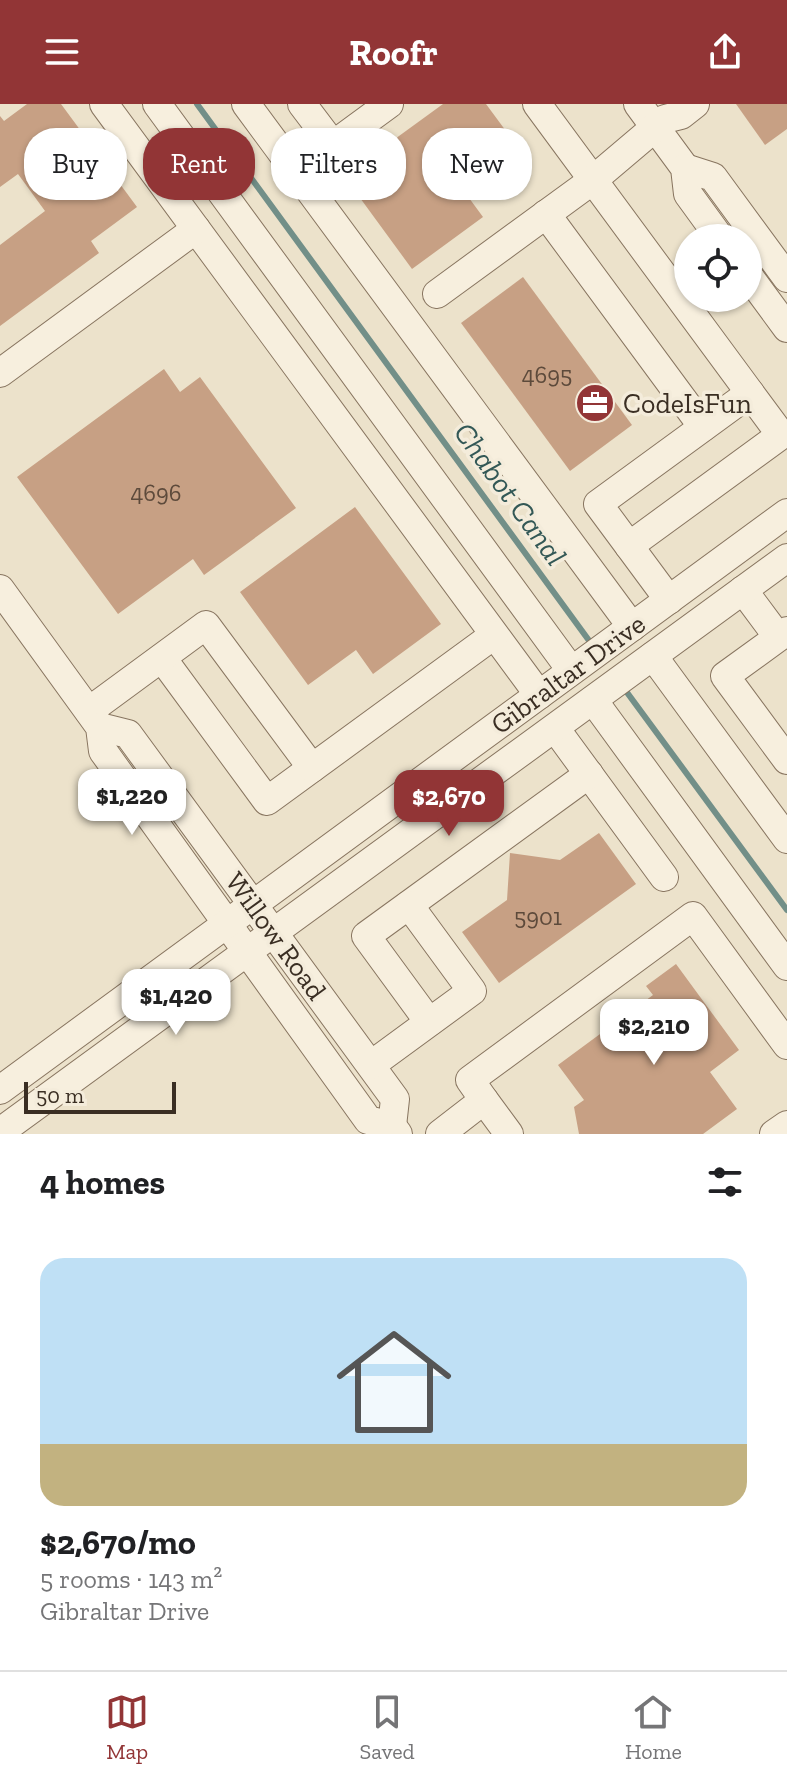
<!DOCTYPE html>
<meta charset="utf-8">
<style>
body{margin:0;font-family:"Zilla Slab",serif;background:#f2f2f2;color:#202124;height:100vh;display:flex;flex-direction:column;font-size:30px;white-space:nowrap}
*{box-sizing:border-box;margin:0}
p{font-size:26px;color:#757577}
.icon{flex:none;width:44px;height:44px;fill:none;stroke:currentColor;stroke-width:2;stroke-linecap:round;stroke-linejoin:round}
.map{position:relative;height:1030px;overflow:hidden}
.drawer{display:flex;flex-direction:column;background:#fff;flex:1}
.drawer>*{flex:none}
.hud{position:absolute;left:24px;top:24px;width:740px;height:72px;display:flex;gap:16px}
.tools{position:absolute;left:674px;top:120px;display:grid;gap:16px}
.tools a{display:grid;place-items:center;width:88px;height:88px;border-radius:50%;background:#fff;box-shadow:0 2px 6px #0004;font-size:40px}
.scale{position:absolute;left:24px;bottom:20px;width:152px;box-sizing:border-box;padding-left:8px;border:4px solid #3a2e23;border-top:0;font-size:22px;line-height:28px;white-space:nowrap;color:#3a2e23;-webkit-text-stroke:6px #f4ecdb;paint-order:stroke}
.price{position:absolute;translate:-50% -68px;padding:0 18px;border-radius:16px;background:#fff;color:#222;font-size:26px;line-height:52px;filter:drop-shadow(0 2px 4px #0008)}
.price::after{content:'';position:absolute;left:50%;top:48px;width:24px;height:18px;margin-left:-12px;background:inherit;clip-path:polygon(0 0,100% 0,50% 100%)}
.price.current{background:#923536;color:#fff}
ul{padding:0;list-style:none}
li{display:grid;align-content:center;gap:16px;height:424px;padding:0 40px}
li+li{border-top:2px solid #e0e0e0}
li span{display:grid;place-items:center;height:248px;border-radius:24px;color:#555}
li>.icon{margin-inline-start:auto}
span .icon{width:144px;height:144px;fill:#fffc;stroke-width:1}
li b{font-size:34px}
h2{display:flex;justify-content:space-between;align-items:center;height:96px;padding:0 40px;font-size:34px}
.tag{padding:0 28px;border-radius:32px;background:#fff;box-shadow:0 2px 6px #0004;font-size:28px;line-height:72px}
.tag.current{background:#923536;color:#fff}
header{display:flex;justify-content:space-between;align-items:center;height:104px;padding:0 40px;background:#923536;color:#fff;font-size:36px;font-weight:700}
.tab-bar{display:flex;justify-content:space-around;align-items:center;height:112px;border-top:2px solid #e0e0e0;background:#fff;font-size:22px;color:#757577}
.tab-bar a{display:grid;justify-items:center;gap:4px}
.tab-bar .current{color:#923536}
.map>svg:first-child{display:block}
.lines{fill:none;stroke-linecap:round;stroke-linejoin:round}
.stream{stroke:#728f88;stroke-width:6}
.building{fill:#c7a084}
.minor-casing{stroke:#887560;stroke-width:30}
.minor{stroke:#f7efde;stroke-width:28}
.labels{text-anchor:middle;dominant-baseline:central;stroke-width:7;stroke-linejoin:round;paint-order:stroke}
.number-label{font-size:24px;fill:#5d4a3b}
.poi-label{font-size:28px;fill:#3a2e23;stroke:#f4ecdb;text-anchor:start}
.street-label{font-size:28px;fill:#3a2e23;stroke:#f4ecdb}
.water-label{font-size:30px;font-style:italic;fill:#335856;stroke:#f4ecdb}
</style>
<header><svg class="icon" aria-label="menu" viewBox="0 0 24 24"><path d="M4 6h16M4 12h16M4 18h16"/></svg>Roofr<svg class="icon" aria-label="share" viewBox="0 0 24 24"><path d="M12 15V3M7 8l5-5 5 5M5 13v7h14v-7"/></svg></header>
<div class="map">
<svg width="787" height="1030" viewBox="0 0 787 1030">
<rect width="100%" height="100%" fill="#ece2cb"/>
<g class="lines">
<g class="stream">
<polyline points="197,0 593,542"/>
<polyline points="623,583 787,806"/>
</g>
</g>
<g class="building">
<polygon points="27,0 61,0 137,103 91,137 99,149 0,222 0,141 45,107 18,70 0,83 0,12 4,17"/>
<polygon points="443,0 486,0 517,42 461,83 483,113 412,165 344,72"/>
<polygon points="736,0 787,0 787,25 765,41"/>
<polygon points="523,173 632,321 570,367 461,219"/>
<polygon points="164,265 180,288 200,273 296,404 204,471 193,455 118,510 17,373"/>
<polygon points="355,403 441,520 373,570 356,546 308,581 240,488"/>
<polygon points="599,729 636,780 499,879 462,828 507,796 510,749 560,756"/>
<polygon points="676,860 739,946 710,968 737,1005 703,1030 579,1030 574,1003 584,996 558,961 653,891 646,882"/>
</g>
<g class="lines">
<g class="minor-casing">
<g id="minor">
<polyline points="104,0 539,591"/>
<polyline points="157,0 571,566"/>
<polyline points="246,0 632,523"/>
<polyline points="302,0 333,41 389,0"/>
<polyline points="537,0 781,331 629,442"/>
<polyline points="638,0 685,64 688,90 720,134"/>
<polyline points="685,64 713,73 787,174"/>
<polyline points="546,110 703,323"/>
<polyline points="748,171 787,224"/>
<polyline points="437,190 593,76 665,15 681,11 695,0"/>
<polyline points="0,269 196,125"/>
<polyline points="0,485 100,623 103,647 368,1016 392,1022 398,1030"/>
<polyline points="743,486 778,533"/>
<polyline points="669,496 598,400 750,289"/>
<polyline points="787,527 725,572 787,656"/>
<polyline points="653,552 787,735"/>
<polyline points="162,554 267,697 494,531"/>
<polyline points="593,596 787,862"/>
<polyline points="89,607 206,521 312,664"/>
<polyline points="100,623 128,630 395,995 392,1022"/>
<polyline points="555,624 664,773"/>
<polyline points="429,918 366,832 589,670"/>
<polyline points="371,961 472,887 409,801"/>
<polyline points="0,986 787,409"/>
<polyline points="484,996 509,1030"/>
<polyline points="0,1028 787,454"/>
<polyline points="440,1030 484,996 470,976 693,812 787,941"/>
<polyline points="774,1030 787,1021"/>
</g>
</g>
<use href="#minor" class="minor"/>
</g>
<defs>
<g id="office-disc" transform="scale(2)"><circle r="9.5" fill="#923536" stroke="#f4ecdb"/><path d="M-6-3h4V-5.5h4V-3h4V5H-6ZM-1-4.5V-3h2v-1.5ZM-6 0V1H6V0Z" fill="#fff"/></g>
</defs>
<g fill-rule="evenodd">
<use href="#office-disc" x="595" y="299"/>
</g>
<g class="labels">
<g class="number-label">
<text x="547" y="270">4695</text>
<text x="156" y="388">4696</text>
<text x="538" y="812">5901</text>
</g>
<g class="poi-label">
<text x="623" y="299">CodeIsFun</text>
</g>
<g class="street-label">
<text transform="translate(568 570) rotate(-36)">Gibraltar Drive</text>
<text transform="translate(276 832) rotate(54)">Willow Road</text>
</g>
<g class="water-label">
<text transform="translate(510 390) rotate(54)">Chabot Canal</text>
</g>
</g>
</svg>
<div class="tools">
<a><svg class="icon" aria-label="locate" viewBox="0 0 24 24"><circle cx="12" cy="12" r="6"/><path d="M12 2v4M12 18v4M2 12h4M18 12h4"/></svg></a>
</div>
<div class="scale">50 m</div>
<b class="price" style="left:132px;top:733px">$1,220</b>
<b class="price current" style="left:449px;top:734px">$2,670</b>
<b class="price" style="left:176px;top:933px">$1,420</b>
<b class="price" style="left:654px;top:963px">$2,210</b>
<div class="hud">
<a class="tag">Buy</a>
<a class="tag current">Rent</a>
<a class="tag">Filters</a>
<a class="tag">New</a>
</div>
</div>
<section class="drawer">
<h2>4 homes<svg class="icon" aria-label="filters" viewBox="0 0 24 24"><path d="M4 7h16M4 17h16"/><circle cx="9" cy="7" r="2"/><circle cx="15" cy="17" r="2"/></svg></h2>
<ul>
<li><span style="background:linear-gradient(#bfe0f5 75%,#c2b280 0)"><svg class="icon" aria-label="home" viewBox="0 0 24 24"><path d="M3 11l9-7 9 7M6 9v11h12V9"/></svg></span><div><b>$2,670/mo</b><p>5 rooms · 143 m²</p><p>Gibraltar Drive</p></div></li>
</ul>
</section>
<nav class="tab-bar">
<a class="current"><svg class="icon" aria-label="map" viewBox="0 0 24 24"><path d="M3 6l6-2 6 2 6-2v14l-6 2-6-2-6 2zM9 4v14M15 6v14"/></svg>Map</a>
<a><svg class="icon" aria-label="saved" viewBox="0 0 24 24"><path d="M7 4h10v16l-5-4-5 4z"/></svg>Saved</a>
<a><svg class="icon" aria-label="home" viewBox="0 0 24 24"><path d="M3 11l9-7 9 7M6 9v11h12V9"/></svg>Home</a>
</nav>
